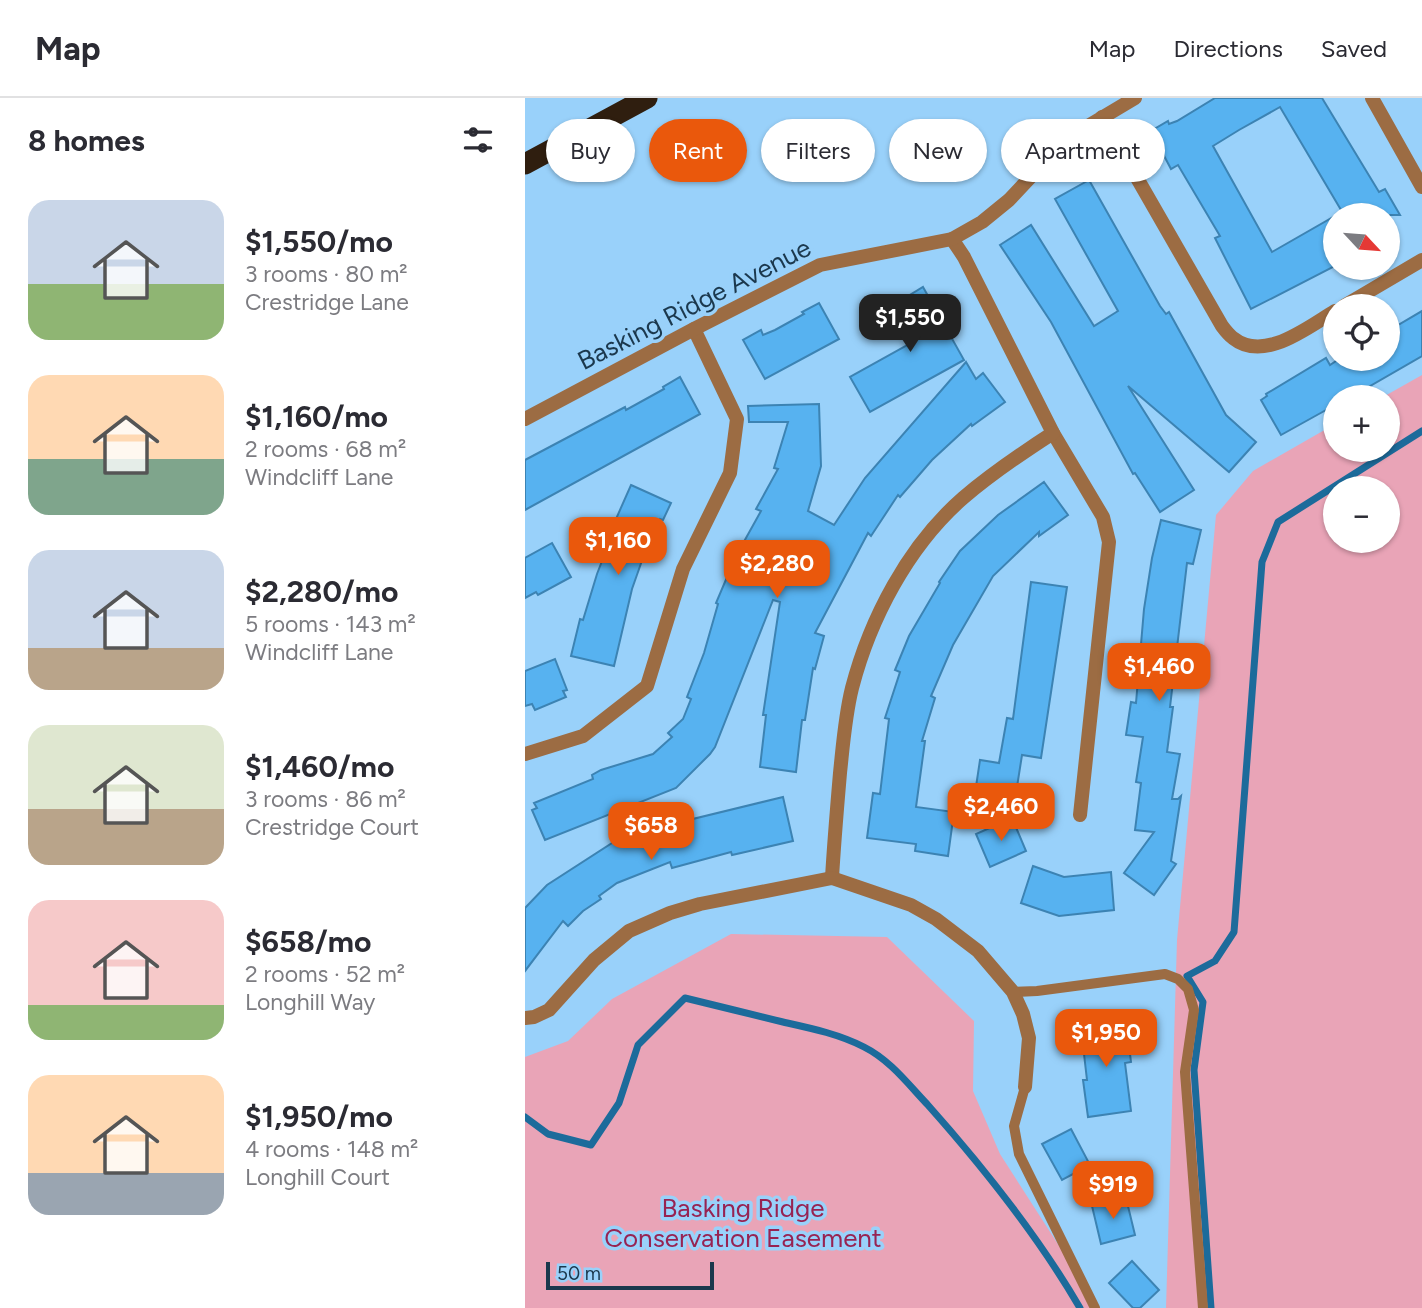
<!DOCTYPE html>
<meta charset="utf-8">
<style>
body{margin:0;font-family:Figtree,sans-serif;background:#f7f7f7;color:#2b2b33;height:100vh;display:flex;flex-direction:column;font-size:26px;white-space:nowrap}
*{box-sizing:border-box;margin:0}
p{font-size:23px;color:#7c7c81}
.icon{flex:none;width:38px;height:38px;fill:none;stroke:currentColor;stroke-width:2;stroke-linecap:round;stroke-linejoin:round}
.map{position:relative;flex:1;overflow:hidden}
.sheet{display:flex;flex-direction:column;background:#fff;width:525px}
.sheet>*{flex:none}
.banner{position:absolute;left:21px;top:21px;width:665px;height:63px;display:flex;gap:14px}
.needle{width:46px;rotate:116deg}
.fabs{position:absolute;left:798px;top:105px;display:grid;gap:14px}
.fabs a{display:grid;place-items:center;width:77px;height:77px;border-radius:50%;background:#fff;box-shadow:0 2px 5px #0004;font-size:35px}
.scale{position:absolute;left:21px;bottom:18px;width:168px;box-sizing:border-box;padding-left:7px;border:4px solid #1b384d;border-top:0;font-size:19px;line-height:24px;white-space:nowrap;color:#1b384d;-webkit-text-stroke:5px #99d1fa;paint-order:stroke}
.price{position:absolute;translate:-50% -60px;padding:0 16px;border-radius:14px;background:#ea580c;color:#fff;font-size:23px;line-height:46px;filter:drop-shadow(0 2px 4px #0008)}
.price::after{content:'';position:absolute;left:50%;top:42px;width:21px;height:16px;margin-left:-10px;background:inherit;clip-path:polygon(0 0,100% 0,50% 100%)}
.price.on{background:#222;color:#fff}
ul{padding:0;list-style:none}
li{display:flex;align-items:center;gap:21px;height:175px;padding:0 28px}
li span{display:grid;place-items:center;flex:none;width:196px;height:140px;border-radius:21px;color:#555}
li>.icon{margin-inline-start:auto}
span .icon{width:84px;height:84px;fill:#fffc;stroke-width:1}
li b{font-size:30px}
h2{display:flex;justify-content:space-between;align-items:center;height:84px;padding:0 28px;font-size:30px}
.pill{padding:0 24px;border-radius:32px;background:#fff;box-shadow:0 2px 5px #0004;font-size:24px;line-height:63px}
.pill.on{background:#ea580c;color:#fff}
header{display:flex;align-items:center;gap:42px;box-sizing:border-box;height:98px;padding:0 35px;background:#fff;border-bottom:2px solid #e1e1e2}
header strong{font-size:33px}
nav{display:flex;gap:38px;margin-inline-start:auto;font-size:24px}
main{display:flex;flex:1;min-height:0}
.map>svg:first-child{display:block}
.green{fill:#e9a4b7;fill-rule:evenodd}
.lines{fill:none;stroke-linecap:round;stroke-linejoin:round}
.stream{stroke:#1c6b9b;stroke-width:7}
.building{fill:#57b2f0;stroke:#3c83b3;stroke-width:2}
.service{stroke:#9c6c43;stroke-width:10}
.minor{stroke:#9c6c43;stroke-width:14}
.tertiary{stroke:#9c6c43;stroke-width:14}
.motorway{stroke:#2f1e0f;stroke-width:21}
.labels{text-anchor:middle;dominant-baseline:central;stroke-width:7;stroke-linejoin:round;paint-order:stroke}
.street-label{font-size:26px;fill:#1b384d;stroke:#99d1fa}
.park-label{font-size:26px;fill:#972352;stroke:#99d1fa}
</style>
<header>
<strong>Map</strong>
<nav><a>Map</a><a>Directions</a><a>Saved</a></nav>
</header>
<main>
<section class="sheet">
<h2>8 homes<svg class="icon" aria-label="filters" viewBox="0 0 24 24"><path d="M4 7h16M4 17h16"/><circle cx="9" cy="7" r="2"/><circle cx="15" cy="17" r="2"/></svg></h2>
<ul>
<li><span style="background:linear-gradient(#c9d6e8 60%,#8fb573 0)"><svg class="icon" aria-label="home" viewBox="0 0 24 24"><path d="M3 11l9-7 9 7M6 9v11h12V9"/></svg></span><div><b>$1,550/mo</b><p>3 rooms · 80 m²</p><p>Crestridge Lane</p></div></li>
<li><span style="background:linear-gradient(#ffd9b3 60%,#7fa58c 0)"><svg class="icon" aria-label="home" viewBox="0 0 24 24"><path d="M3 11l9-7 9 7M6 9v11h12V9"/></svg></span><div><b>$1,160/mo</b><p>2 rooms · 68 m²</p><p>Windcliff Lane</p></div></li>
<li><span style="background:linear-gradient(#c9d6e8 70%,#b9a48a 0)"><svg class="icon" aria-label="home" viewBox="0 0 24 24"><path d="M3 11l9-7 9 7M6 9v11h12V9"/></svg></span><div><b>$2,280/mo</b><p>5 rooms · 143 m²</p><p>Windcliff Lane</p></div></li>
<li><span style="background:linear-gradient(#dfe7d0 60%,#b9a48a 0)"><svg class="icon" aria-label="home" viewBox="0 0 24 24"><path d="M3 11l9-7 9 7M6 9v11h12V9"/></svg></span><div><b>$1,460/mo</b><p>3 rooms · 86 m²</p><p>Crestridge Court</p></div></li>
<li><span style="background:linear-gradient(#f6c9c9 75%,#8fb573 0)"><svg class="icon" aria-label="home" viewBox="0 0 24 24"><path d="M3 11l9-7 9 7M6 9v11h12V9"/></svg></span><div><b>$658/mo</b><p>2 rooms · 52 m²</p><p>Longhill Way</p></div></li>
<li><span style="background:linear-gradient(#ffd9b3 70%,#9aa5b1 0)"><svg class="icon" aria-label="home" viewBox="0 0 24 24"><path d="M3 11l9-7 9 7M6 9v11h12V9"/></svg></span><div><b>$1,950/mo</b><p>4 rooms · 148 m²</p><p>Longhill Court</p></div></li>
</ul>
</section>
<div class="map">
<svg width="897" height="1210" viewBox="0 0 897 1210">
<rect width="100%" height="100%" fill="#99d1fa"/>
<g class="green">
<path d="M897,277V1210H641L652,842L691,417L728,373L810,326V352H863V299H858ZM810,390H863V443H810Z"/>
<polygon points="206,836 362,839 449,923 448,993 475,1056 574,1210 0,1210 0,959 43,943 87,901"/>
</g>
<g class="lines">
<g class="stream">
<path d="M0,1019L23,1036L66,1047L94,1005L113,947L160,900C193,908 225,916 258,924C285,930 314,936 339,949C365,962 383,986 402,1006C459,1070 512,1136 555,1210"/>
<polyline points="686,1210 669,972 678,904 662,878 690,863 709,834 737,464 753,424 897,333"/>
</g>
</g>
<g class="building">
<polygon points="690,0 797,0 854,94 860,91 875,117 819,117 755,9 714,32 688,48 747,154 810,118 810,168 726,211 690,140 695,138 653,67 646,71 626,33 643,23 644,26 652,23"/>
<polygon points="564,82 635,208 641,216 644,214 701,317 731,344 704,374 603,288 669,392 635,414 610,375 608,376 526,224 475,147 506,127 569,228 593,213 530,101"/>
<polygon points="398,189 439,262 345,314 325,279 384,246 365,209"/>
<polygon points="294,205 314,241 240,281 218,242 236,232 238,237 250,232 279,216 277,214"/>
<polygon points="897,213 897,258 826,299 810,299 810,307 756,337 736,302 742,298 741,296 801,260 805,267 814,261 863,261 863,233"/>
<polygon points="441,264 451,281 458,275 480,304 447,328 446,326 407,362 375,399 373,397 346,438 343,435 290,535 299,538 290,571 288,570 280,622 277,622 271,674 235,669 241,617 238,617 255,504 248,502 190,649 185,656 151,690 20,742 7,712 12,710 9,705 68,681 67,677 76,672 128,656 147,639 143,635 158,621 166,601 162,599 179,555 193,506 191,505 211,458 236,413 231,411 253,371 249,370 263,324 224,324 223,308 294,306 296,368 283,413 309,427 340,380"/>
<polygon points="155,279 175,316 0,412 0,362 100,309 101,312 139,291 138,289"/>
<polygon points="519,384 543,417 514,438 514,434 468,478 428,547 406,598 410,600 397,643 400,643 391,709 429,714 423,758 390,753 391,746 342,740 348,695 355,696 364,621 360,620 375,574 370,572 384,538 415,485 414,484 435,453 473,417"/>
<polygon points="106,387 146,405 138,422 135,421 120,454 107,491 89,568 46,558 55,521 58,522 72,476 93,422 91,421"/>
<polygon points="636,422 676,432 668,466 662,465 645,609 648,609 642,654 655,656 647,701 653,701 656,698 646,763 651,766 629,797 599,775 629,734 610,732 616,685 611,684 618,639 601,637 606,604 611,605 619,511 627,460"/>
<polygon points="27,445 46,479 13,497 11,494 0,500 0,460"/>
<polygon points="506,484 542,489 516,660 497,657 489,708 449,702 455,662 474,665 482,620 488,621"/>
<polygon points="30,561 42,592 38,593 41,599 10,612 7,606 0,608 0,573"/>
<polygon points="258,699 268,743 207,757 206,754 147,770 145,764 92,785 74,798 76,801 58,813 43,828 38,823 0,873 0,810 22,787 98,738"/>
<polygon points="487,720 501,753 465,769 451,736"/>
<polygon points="508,768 539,779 586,774 589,812 534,818 496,805"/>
<polygon points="601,924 606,964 600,965 606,1013 563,1019 558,982 562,982 556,930"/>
<polygon points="546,1031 565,1067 537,1082 517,1046"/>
<polygon points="601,1100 610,1137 576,1146 567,1108"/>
<polygon points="607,1163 634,1192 615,1210 608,1210 584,1185"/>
</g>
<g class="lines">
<g class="service">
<polyline points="488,894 512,893 640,876 653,881 663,891 669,912 660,974 678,1210"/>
<polyline points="500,989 489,1028 494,1056 570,1210"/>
</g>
<g class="minor">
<polyline points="847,0 897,89"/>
<path d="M577,19L697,228C700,232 704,237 708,240C739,265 783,229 810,213"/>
<polyline points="427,141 439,159 528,335 578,419 584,444 555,717"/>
<polyline points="819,208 897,162"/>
<polyline points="0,656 58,638 122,588 158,471 205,375 212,321 169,231"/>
<path d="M307,780C309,745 312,710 315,675C318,647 320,618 327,590C345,521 383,448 438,400C466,376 497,355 528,335"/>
<polyline points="0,920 9,919 24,912 69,862 104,833 145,815 175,806 307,780 386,807 411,821 453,853 488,894 498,916 504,940 500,989"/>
</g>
<polyline class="tertiary" points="0,321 169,231 295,167 427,141 457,124 484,102 530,53 553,34 610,0"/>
<polyline class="motorway" points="0,66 122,0"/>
</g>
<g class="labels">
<g class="street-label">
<text transform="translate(169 206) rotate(-27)">Basking Ridge Avenue</text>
</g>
<g class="park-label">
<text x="218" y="1110">Basking Ridge<tspan x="218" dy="30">Conservation Easement</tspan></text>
</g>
</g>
</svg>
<div class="fabs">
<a><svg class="needle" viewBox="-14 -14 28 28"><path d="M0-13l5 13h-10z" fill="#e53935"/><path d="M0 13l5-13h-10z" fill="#7c7c81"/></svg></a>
<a><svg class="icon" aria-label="locate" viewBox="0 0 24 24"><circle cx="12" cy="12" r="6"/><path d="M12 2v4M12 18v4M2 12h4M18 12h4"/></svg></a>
<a>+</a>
<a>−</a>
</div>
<div class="scale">50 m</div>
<b class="price on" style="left:385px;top:256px">$1,550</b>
<b class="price" style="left:93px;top:479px">$1,160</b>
<b class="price" style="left:252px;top:502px">$2,280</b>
<b class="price" style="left:634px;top:605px">$1,460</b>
<b class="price" style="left:476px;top:745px">$2,460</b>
<b class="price" style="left:126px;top:764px">$658</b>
<b class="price" style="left:581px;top:971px">$1,950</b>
<b class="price" style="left:588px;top:1123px">$919</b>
<div class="banner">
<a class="pill">Buy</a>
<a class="pill on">Rent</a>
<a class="pill">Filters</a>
<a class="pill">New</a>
<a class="pill">Apartment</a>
</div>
</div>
</main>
